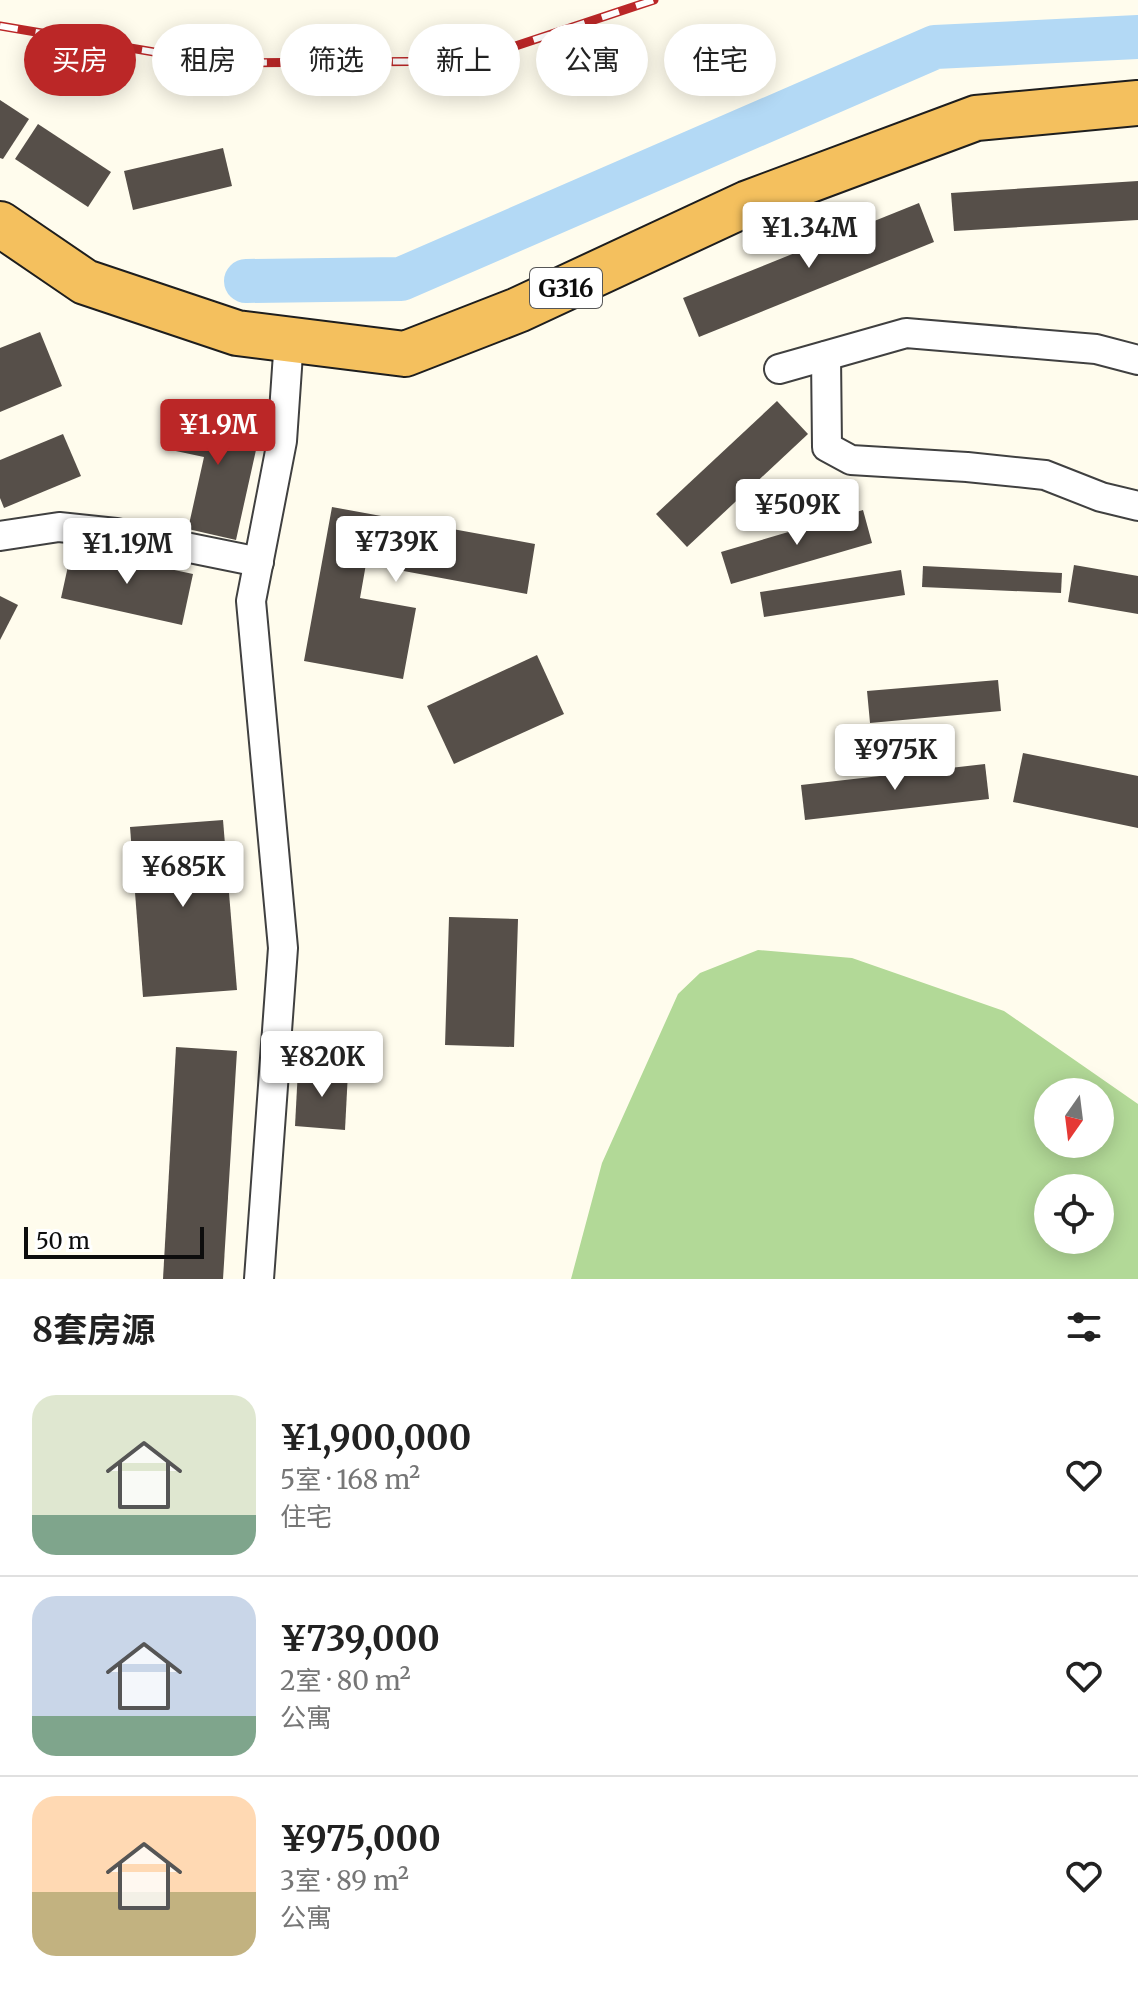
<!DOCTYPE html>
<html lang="zh">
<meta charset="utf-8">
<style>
body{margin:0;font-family:Merriweather,"Noto Sans SC",serif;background:#f2f2f2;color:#222;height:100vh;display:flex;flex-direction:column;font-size:30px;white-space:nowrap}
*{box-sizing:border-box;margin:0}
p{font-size:26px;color:#767676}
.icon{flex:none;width:44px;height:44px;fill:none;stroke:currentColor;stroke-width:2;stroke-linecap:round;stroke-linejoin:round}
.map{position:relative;height:1279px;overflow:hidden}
.details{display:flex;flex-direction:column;background:#fff;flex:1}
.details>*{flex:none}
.guide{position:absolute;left:24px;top:24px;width:1090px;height:72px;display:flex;gap:16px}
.needle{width:52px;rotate:194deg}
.buttons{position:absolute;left:1034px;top:1078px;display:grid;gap:16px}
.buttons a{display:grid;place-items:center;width:80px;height:80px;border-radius:50%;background:#fff;box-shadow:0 4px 20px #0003;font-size:40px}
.scale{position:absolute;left:24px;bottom:20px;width:180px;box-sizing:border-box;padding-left:8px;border:4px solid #0d0d0d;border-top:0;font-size:22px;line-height:28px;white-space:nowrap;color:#0d0d0d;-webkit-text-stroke:6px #fff;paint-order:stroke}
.price{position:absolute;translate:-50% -68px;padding:0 18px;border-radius:8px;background:#fff;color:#222;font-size:26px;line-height:52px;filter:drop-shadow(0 2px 4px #0008)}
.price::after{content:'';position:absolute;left:50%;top:48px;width:24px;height:18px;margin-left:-12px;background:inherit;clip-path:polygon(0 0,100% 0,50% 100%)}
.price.current{background:#bb2727;color:#fff}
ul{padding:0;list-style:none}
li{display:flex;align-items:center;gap:24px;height:200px;padding:0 32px}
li+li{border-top:2px solid #e0e0e0}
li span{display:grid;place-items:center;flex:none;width:224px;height:160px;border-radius:24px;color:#555}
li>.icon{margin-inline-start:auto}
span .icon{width:96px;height:96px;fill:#fffc;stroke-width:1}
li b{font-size:34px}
h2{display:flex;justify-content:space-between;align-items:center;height:96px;padding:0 32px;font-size:34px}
.chip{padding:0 28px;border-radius:36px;background:#fff;box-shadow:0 4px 20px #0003;font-size:28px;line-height:72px}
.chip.current{background:#bb2727;color:#fff}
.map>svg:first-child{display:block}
.forest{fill:#b2d997;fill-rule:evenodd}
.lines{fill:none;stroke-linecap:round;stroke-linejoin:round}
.river{stroke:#b3d9f5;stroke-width:44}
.building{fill:#564f49}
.minor-casing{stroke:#404040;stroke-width:32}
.trunk-casing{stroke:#1e1e1e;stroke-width:48}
.minor{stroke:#fff;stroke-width:28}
.trunk{stroke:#f4c05e;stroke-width:44}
.rail-casing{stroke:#bb2727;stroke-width:9}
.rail{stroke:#fff;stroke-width:6;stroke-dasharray:18;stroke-linecap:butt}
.labels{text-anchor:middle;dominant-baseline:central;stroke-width:8;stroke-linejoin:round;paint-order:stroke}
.shield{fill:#fff;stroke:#565656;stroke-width:2}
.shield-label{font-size:24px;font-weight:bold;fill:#0d0d0d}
</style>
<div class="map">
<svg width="1138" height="1279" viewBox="0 0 1138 1279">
<rect width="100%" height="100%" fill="#fffced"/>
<path class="forest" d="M758,950L852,958L1004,1011L1138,1104V1279H571L602,1163L678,994L700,973ZM1048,1092H1100V1144H1048ZM1048,1188H1100V1240H1048Z"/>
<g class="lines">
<polyline class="river" points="246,281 401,279 935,47 1138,37"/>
</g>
<g class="building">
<polygon points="0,100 29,119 3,159 0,158"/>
<polygon points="38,124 111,172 88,207 15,159"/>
<polygon points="223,148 232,186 133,210 124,171"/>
<polygon points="1138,181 1138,220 954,231 951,193"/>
<polygon points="919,203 934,242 699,337 683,298"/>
<polygon points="40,332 62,386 0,412 0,348"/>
<polygon points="777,401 808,434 687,547 656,514"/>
<polygon points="181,405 262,423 236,540 188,529 204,457 171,450"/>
<polygon points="63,434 81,476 4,508 0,498 0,460"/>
<polygon points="332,507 535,544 527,594 366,564 360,598 416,608 403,679 304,661"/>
<polygon points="863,510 872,543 731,584 721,552"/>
<polygon points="72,548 193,574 182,625 61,598"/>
<polygon points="1074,565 1138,576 1138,614 1068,602"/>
<polygon points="923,566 1062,573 1061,593 922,587"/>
<polygon points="901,570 905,595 764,617 760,592"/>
<polygon points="0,596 18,605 0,640"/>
<polygon points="537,655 564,714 454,764 427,706"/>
<polygon points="998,680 1001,711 870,723 867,691"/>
<polygon points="1023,753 1138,776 1138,828 1013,802"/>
<polygon points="985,764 989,799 805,820 801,785"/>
<polygon points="223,820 237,990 143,997 130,827"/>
<polygon points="449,917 518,919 514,1047 445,1045"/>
<polygon points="176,1047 237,1051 223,1279 163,1279"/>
<polygon points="298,1069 348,1072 345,1130 295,1126"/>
</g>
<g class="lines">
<g class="minor-casing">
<g id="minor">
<polyline points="826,356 827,447 851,460 967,467 1045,475 1101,497 1138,506"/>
<polyline points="779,369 906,333 1096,349 1138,360"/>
<polyline points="0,536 59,527 116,533 259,562"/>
<polyline points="259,1279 283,948 251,601 282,441 289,339"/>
</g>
</g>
<g class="trunk-casing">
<polyline id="trunk" points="0,224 85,282 237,333 405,354 518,310 748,203 976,118 1138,103"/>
</g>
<use href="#minor" class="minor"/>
<use href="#trunk" class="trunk"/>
<g class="rail-casing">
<polyline id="rail" points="0,26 219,63 470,61 654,0"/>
</g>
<use href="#rail" class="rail"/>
</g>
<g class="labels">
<rect class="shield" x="530" y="268" width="72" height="40" rx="6"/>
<g class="shield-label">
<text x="566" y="288">G316</text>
</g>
</g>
</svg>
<div class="buttons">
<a><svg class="needle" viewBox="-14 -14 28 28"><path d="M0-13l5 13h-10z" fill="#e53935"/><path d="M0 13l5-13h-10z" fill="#767676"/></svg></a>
<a><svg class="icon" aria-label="locate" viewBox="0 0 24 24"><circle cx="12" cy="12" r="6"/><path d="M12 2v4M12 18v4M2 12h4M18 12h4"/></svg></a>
</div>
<div class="scale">50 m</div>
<b class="price" style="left:809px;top:270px">¥1.34M</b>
<b class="price current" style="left:218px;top:467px">¥1.9M</b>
<b class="price" style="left:797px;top:547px">¥509K</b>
<b class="price" style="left:396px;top:584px">¥739K</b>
<b class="price" style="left:127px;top:586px">¥1.19M</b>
<b class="price" style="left:895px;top:792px">¥975K</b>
<b class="price" style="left:183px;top:909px">¥685K</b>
<b class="price" style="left:322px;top:1099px">¥820K</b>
<div class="guide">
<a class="chip current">买房</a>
<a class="chip">租房</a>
<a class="chip">筛选</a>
<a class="chip">新上</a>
<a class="chip">公寓</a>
<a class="chip">住宅</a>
</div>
</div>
<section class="details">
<h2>8套房源<svg class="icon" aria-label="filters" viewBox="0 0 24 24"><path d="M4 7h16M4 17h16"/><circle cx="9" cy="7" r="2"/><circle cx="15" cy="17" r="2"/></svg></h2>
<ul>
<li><span style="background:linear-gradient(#dfe7d0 75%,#7fa58c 0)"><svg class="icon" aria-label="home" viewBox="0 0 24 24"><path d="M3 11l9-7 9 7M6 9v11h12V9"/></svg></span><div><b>¥1,900,000</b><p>5室 · 168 m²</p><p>住宅</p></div><svg class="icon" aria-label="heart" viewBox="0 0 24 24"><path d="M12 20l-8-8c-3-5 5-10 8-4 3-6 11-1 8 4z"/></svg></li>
<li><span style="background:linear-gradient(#c9d6e8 75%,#7fa58c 0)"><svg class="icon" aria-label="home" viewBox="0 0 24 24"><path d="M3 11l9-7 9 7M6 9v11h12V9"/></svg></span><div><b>¥739,000</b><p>2室 · 80 m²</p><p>公寓</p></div><svg class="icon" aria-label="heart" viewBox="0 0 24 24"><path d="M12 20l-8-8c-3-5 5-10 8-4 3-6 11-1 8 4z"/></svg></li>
<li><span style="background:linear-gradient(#ffd9b3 60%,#c2b280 0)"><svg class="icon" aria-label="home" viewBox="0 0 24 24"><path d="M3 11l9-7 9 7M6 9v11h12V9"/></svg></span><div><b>¥975,000</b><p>3室 · 89 m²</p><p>公寓</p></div><svg class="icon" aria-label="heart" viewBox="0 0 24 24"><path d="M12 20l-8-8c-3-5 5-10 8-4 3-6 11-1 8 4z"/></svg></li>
</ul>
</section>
